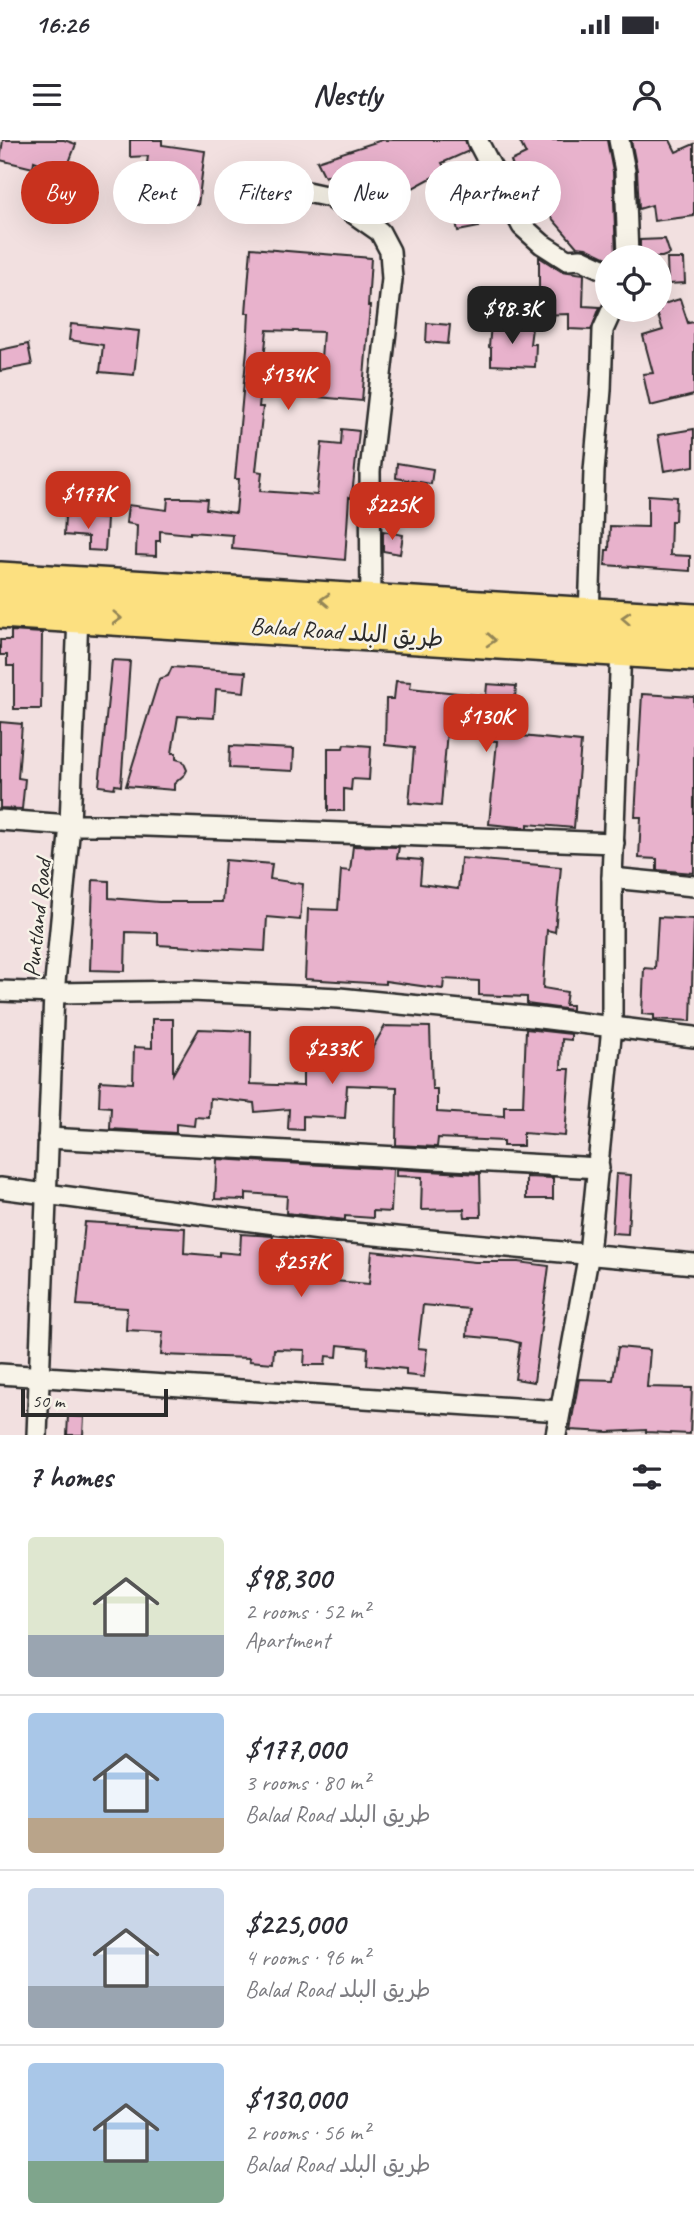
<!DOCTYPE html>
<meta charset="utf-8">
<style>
body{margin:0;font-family:Caveat,"Playpen Sans Arabic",sans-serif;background:#f2f2f3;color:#2b2b33;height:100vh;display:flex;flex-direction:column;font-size:26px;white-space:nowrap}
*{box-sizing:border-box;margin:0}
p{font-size:23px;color:#7c7c81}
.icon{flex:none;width:38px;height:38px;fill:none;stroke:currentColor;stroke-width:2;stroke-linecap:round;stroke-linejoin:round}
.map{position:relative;height:1295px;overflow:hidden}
.side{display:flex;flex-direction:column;background:#fff;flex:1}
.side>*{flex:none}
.hud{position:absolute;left:21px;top:21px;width:653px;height:63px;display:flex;gap:14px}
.fabs{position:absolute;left:595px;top:105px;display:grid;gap:14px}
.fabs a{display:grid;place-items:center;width:77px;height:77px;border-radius:50%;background:#fff;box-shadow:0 7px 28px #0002;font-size:35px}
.scale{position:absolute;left:21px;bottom:18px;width:147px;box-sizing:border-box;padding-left:7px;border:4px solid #2b2b2b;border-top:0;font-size:19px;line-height:24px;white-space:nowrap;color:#2b2b2b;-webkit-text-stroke:5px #f7f3e8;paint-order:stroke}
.price{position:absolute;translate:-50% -60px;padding:0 16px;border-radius:14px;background:#c8321e;color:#fff;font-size:23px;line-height:46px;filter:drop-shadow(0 2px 4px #0008)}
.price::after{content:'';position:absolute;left:50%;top:42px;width:21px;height:16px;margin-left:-10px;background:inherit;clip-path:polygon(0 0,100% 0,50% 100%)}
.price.current{background:#222;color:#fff}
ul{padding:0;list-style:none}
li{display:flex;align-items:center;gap:21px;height:175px;padding:0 28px}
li+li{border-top:2px solid #e1e1e2}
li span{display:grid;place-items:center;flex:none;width:196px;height:140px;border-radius:7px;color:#555}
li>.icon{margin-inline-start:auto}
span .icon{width:84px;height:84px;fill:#fffc;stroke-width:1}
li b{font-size:30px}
h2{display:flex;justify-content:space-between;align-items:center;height:84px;padding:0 28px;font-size:30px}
.tag{padding:0 24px;border-radius:32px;background:#fff;box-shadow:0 7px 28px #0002;font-size:24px;line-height:63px}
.tag.current{background:#c8321e;color:#fff}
.status{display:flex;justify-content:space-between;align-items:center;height:49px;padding:0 35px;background:#fff;direction:ltr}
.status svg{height:19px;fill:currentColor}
header{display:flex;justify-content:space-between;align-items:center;height:91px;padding:0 28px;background:#fff;font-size:32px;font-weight:800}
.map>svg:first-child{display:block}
.building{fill:#e8b2cc;stroke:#2b2b2b;stroke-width:2}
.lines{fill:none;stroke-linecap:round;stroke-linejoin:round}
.street-casing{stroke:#2b2b2b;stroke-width:24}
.highway-casing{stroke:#2b2b2b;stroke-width:40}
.street{stroke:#f7f3e8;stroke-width:19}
.highway{stroke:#fce080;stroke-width:35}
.oneway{stroke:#948656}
.labels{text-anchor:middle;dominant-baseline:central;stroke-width:5;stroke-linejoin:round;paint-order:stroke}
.street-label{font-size:24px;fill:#2b2b2b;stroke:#f7f3e8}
</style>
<div class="status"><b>16:26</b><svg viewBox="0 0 49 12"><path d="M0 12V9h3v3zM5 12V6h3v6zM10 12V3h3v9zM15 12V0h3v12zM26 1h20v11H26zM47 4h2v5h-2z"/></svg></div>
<header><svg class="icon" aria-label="menu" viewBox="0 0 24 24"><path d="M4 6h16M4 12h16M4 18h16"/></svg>Nestly<svg class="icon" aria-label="person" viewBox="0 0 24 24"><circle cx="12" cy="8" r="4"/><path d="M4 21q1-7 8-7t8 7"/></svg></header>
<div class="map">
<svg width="694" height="1295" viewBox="0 0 694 1295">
<rect width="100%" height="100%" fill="#f2e0e0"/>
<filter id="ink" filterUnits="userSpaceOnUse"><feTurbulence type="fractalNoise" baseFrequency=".0143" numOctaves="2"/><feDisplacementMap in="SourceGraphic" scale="14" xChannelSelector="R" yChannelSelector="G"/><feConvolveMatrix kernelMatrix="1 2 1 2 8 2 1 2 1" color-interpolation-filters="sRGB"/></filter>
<g filter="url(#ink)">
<g class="building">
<polygon points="3,0 64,0 76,4 65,33 34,21 33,28 0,20"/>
<polygon points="130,0 162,0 162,5 205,11 198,65 162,60 159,79 140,76 148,16 130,17"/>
<polygon points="382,0 465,0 469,11 442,23 446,30 400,55 397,49 365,62 350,25 325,37 317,21"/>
<polygon points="519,0 607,0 613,32 616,117 607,118 586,108 577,107 536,60 530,50 520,56 508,33 514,30 511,21 526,14"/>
<polygon points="631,0 670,0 676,12 694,4 694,76 654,81 652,65 639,69 637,30"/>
<polygon points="470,45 472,53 487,45 499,68 477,79 479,87 458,91 449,50"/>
<polygon points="665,99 670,114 662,117 640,117 640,100"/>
<polygon points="251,108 371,118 368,166 370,166 362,261 318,257 323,192 267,190 259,267 263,267 256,331 262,332 260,351 317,355 322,303 341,305 342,289 359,291 353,346 351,358 349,357 345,420 232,409 233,395 190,392 190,394 160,391 160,401 156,401 156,416 136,415 137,385 126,383 128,365 167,370 168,358 190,358 207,359 206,369 236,373 239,339 235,339 247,209 249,173 246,173"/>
<polygon points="539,117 561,131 584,134 583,166 600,167 591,190 569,189 569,174 539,175"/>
<polygon points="667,119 684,119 685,143 668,144"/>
<polygon points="680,159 688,183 694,182 694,255 650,266 643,234 653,233 643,196 663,190 656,170 660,170 660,165"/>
<polygon points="427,183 450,185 448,204 426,202"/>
<polygon points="71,184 139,191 134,235 100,232 103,205 69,200"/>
<polygon points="491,184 532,188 530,204 536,204 535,227 491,225 491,208 489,207"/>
<polygon points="28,204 32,225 0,231 0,210"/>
<polygon points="694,289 694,326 664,331 658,295"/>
<polygon points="397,323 433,329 431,344 396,338"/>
<polygon points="648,355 676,357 675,381 671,381 670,415 690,416 690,431 605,425 606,410 609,410 610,386 648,387"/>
<polygon points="65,376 107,379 105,411 88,410 88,397 64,395"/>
<polygon points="383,391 403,395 400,414 383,411"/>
<polygon points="11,491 42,493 41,569 14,569 14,526 7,526 7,515 0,515 0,500 11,500"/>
<polygon points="112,520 130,521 121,646 115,645 114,648 99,646"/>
<polygon points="172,527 246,532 244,552 216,549 214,578 178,576 172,613 176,613 176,619 183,621 187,630 185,634 174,644 174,650 126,646 159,539 168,536"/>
<polygon points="396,541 411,542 410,548 486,556 487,544 516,546 512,595 581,602 574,688 528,684 528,688 489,684 497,601 480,600 480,594 447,590 441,666 409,663 414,608 385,605 386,559 394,559"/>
<polygon points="642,554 694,557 694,733 657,730 657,719 639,718 641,677 635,677"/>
<polygon points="0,582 22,584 18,638 25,639 22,669 0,668"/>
<polygon points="344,604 371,606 369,640 352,639 351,650 344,649 344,671 328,671 328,608 343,608"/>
<polygon points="230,606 294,609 293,631 229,628"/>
<polygon points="353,706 399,707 397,718 422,720 420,744 458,749 461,718 561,727 555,792 547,790 543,848 567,852 565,865 572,865 572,870 527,864 527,857 479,855 479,841 444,839 443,849 385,841 385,844 305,839 308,769 338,770 341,730 350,731"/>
<polygon points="225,720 272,724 270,739 303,744 300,780 267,777 265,811 158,805 158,793 126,792 125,831 90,830 93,740 109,741 109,758 159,762 222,762"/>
<polygon points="658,777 694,779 691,881 654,879 654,875 642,874 644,828 655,829"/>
<polygon points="152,879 173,879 173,934 199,889 251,891 250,944 303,946 303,925 314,924 314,920 320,920 319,896 343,896 343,909 371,910 385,886 430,887 432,949 437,949 437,972 504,976 504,966 523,966 526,889 571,894 571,900 562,899 561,929 570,929 565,996 523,993 523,1006 503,1006 503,1001 438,998 437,1007 396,1005 397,947 347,945 345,978 303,976 303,990 288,989 289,969 255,972 254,963 210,958 209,978 195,977 194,986 176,984 176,993 110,989 111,967 99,966 100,941 133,943 134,907 152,908"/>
<polygon points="217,1019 393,1029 391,1072 373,1071 373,1078 345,1076 345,1080 328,1078 286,1073 287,1056 246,1053 246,1060 215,1059"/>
<polygon points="396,1029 480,1034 481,1077 465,1077 464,1069 421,1070 422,1037 396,1036"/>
<polygon points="616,1034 631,1035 628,1094 612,1093"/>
<polygon points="526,1037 553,1038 553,1059 526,1059"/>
<polygon points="85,1082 185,1088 184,1113 219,1116 219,1112 240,1114 241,1094 273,1096 271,1110 301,1111 300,1138 369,1144 372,1111 475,1122 518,1122 549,1126 534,1242 515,1239 520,1203 509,1200 467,1196 469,1169 423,1165 418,1208 427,1209 424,1237 406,1235 406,1229 367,1225 368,1208 338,1205 337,1217 326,1216 325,1225 304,1225 305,1210 274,1209 273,1223 249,1221 250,1218 161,1215 163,1192 126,1190 127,1168 77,1165"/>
<polygon points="618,1207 650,1210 647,1247 692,1248 690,1294 646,1292 646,1290 608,1292 570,1290 579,1239 613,1240"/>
<polygon points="68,1276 84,1277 83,1295 67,1295"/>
</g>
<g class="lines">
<g class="street-casing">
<g id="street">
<polyline points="477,0 522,86 542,104 567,120 581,119 607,131"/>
<polyline points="619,0 625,31 628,117"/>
<polyline points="293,49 330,57 380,92 390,111 392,139 370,331 371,463"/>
<polyline points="589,476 594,331 601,250 603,190 612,170"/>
<polyline points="0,680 70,685 119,685 614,703"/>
<polyline points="612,738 694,746"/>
<polyline points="0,851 54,853 192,851 339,858 532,877 694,897"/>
<polyline points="48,998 599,1028"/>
<polyline points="0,1048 320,1090 694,1124"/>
<polyline points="0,1234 560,1271"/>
<polyline points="37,1295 54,853 70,685 78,475"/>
<polyline points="556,1295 589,1113 612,887 612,738 621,508"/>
</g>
</g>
<g class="highway-casing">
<g id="highway">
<polyline points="0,440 694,482"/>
<polyline points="0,470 694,513"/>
</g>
</g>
<use href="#street" class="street"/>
<use href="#highway" class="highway"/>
</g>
<defs><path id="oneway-chevron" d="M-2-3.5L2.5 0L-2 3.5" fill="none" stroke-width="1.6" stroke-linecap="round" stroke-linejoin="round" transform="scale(1.75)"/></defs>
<g class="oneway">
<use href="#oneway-chevron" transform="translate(325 460) rotate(-177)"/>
<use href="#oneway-chevron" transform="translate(117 478) rotate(3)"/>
<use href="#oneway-chevron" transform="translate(626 478) rotate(-177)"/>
<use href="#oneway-chevron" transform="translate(491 500) rotate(4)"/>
</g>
</g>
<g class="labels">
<g class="street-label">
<text transform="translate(347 492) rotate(4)">Balad Road طريق البلد</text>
<text transform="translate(37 778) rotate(-84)">Puntland Road</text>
</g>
</g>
</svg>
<div class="fabs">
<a><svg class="icon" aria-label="locate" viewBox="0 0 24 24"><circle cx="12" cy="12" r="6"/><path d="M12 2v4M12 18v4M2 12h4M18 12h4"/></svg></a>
</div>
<div class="scale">50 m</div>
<b class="price current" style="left:512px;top:206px">$98.3K</b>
<b class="price" style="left:288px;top:272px">$134K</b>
<b class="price" style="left:88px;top:391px">$177K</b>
<b class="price" style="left:392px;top:402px">$225K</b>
<b class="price" style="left:486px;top:614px">$130K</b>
<b class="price" style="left:332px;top:946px">$233K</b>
<b class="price" style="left:301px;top:1159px">$257K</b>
<div class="hud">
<a class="tag current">Buy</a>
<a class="tag">Rent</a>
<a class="tag">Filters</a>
<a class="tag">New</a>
<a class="tag">Apartment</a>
</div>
</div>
<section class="side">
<h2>7 homes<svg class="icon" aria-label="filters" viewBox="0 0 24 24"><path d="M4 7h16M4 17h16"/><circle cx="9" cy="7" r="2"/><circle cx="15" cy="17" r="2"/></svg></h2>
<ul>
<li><span style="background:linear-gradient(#dfe7d0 70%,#9aa5b1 0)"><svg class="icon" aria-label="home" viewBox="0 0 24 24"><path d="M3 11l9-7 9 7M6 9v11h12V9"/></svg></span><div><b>$98,300</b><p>2 rooms · 52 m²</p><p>Apartment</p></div></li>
<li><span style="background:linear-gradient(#a9c7e8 75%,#b9a48a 0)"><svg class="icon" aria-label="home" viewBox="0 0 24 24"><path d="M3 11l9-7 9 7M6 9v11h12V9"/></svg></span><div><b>$177,000</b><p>3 rooms · 80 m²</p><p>Balad Road طريق البلد</p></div></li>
<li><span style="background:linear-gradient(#c9d6e8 70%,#9aa5b1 0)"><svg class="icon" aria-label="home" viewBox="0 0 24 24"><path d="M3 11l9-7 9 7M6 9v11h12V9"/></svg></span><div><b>$225,000</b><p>4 rooms · 96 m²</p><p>Balad Road طريق البلد</p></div></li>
<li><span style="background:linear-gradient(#a9c7e8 70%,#7fa58c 0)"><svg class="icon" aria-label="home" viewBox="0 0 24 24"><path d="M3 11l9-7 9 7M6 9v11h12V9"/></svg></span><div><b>$130,000</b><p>2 rooms · 56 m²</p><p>Balad Road طريق البلد</p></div></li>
</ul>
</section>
